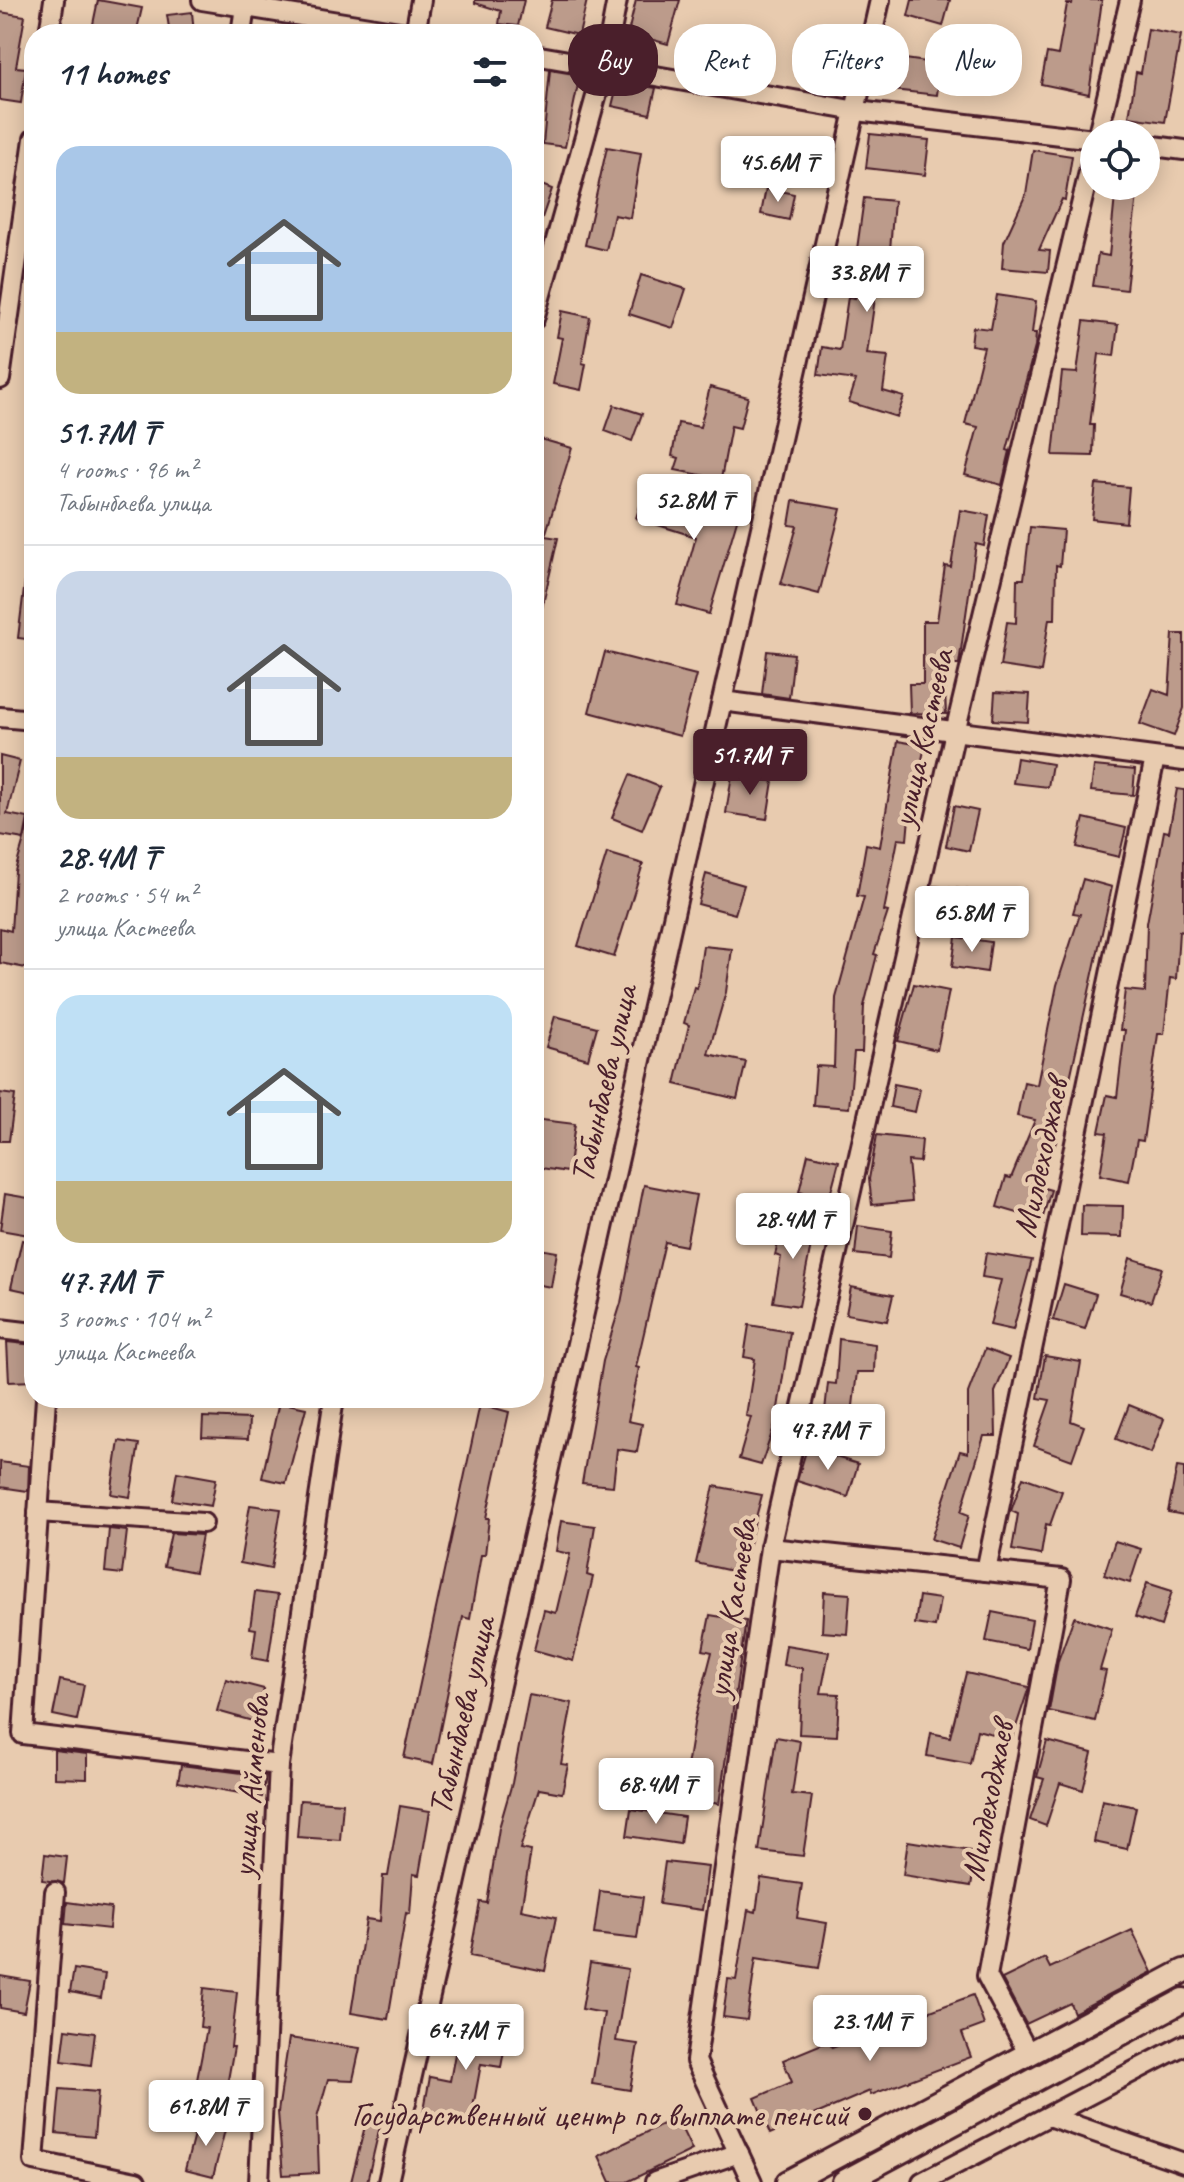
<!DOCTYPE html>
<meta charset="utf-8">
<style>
body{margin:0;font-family:Caveat,sans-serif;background:#f6f6f7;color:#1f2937;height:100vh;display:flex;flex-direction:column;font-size:30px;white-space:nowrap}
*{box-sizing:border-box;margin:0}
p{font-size:26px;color:#747a83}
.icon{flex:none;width:44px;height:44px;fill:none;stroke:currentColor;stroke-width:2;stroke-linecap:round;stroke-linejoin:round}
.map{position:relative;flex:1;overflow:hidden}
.drawer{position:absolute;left:24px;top:24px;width:520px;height:1384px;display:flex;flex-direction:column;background:#fff;border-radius:32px;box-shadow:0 4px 20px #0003}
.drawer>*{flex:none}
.top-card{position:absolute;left:568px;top:24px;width:496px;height:72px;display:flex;gap:16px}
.controls{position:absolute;left:1080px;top:120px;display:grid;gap:16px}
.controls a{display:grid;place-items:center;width:80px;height:80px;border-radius:50%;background:#fff;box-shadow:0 4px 20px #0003;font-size:40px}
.price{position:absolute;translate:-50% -68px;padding:0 18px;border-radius:8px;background:#fff;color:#222;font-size:26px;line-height:52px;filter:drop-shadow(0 2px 4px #0008)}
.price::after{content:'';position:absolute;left:50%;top:48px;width:24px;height:18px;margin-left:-12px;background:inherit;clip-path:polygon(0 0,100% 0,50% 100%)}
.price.active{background:#4a1f2b;color:#fff}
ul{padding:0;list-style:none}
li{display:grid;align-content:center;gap:16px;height:424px;padding:0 32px}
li+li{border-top:2px solid #e0e1e3}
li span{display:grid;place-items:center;height:248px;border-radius:24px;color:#555}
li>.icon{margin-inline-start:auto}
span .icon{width:144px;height:144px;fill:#fffc;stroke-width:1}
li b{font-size:34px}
h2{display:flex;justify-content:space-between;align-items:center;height:96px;padding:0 32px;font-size:34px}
.pill{padding:0 28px;border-radius:32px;background:#fff;box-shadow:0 4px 20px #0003;font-size:28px;line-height:72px}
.pill.active{background:#4a1f2b;color:#fff}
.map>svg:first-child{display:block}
.building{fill:#bc9b8b;stroke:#4a1f2b;stroke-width:2}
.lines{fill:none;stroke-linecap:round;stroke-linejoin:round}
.minor-casing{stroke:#4a1f2b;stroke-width:24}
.major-casing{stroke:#4a1f2b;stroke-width:28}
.minor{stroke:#e8cbaf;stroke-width:18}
.major{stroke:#e8cbaf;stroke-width:22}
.poi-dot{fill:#4a1f2b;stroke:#e8cbaf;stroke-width:3}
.labels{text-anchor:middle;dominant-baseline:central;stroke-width:8;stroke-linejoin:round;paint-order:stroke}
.street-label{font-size:34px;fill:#4a1f2b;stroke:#e8cbaf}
.poi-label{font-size:34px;fill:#4a1f2b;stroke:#e8cbaf;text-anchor:end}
</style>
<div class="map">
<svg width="1184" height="2182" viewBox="0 0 1184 2182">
<rect width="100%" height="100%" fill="#e8cbaf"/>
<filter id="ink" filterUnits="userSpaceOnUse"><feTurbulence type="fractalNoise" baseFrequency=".0125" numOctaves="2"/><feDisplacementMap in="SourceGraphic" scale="16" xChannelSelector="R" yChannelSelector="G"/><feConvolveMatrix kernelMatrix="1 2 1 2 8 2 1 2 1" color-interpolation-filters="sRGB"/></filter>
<g filter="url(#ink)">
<g class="building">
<polygon points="98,0 142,8 136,34 91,34"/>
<polygon points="475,0 524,0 518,26 499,24 501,11 475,3"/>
<polygon points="552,0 587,0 579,35 545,27"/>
<polygon points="636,0 680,0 668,44 628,33"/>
<polygon points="912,0 950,0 943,26 908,16"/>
<polygon points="1073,0 1102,0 1089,94 1041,84 1047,53 1058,55 1067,4 1072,4"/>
<polygon points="0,12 25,16 16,67 26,68 21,103 0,100"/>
<polygon points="192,12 194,34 170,34 167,15"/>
<polygon points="1148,29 1181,35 1165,122 1129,117 1136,72 1141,73"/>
<polygon points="898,58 941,64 937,95 893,90"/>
<polygon points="550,70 580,75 565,147 543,144"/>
<polygon points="618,82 656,88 650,114 612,106"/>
<polygon points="870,134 929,140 925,175 866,168"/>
<polygon points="607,147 641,153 630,218 614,215 606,250 585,245"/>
<polygon points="1033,150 1072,156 1065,200 1062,199 1039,250 1050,251 1048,272 1002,268 1004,242 1026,194"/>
<polygon points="534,182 552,189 536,235 534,234"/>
<polygon points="1116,186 1138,186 1126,290 1093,286 1098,254 1109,256"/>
<polygon points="766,188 794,194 789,220 761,214"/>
<polygon points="864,198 894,201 890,250 897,250 896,285 877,284 867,354 888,356 883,391 904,397 897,417 849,402 856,380 818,375 822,347 840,350 848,297 855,298 857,249"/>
<polygon points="641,275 686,289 673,328 629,314"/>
<polygon points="997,295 1036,301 1032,333 1036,333 1035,347 1007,450 1010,451 1002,485 965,475 978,427 965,424 984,347 971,345 973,327 991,329"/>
<polygon points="562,311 590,317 582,363 586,364 581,390 553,384 562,338 557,337"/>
<polygon points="1084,321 1118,325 1114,356 1099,354 1090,425 1094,425 1093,456 1053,455 1062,372 1077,373"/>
<polygon points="710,387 748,397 740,428 731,426 721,479 675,470 679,458 672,456 678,423 700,427"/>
<polygon points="614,405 642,414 632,441 605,431"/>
<polygon points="537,438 572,448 545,536 558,538 540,617 534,617 534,448"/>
<polygon points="1096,484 1129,487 1126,523 1092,519"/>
<polygon points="646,487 738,517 709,614 677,605 696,537 636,518"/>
<polygon points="793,501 841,509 819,594 781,584 797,526 789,525"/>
<polygon points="960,510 989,515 984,546 976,544 959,664 944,664 946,714 910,713 909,684 923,684 923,621 937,621 945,566 951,567"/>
<polygon points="1030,527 1063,530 1060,566 1056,565 1055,619 1049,619 1041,672 1000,666 1007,622 1016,623 1017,579 1024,579"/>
<polygon points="25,581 34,582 34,640 18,638"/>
<polygon points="1173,634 1184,634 1184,708 1174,736 1140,724 1153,689 1169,695"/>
<polygon points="767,651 794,654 789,698 762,694"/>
<polygon points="605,652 696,675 680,736 589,712"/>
<polygon points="995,692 1030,694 1028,722 993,720"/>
<polygon points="898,741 925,746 914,796 911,795 907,840 898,839 884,911 888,912 874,954 877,955 864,1006 862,1052 854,1052 849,1108 813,1105 816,1066 834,1067 836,998 864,897 857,896 866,844 880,847"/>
<polygon points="0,756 20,761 7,814 28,818 24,839 0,835"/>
<polygon points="1017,758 1052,764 1048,787 1013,783"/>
<polygon points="1094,766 1135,770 1133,795 1091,791"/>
<polygon points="630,775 660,787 642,830 612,818"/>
<polygon points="732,775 773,781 767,819 726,813"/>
<polygon points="1177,789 1184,790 1184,932 1179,931 1176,979 1170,978 1164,1034 1158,1034 1143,1141 1137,1140 1129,1181 1100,1175 1107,1133 1099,1132 1107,1095 1117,1097 1125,1030 1120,1030 1125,990 1145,992 1147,923 1164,831 1169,832"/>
<polygon points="954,806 978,811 969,851 946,846"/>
<polygon points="1084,818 1126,828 1119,857 1077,847"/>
<polygon points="30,819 34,820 34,950 31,969 0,963 0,928 11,931 15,871"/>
<polygon points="607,853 643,864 614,957 578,946"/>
<polygon points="706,874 744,885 735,914 698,904"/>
<polygon points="1083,879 1112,887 1056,1142 1037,1186 1051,1190 1042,1220 997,1207 1006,1177 1011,1178 1035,1120 1017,1116 1024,1082 1037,1085 1057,985 1080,914 1073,913"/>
<polygon points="933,886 968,890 964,920 929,916"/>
<polygon points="956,937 991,942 987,972 952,967"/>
<polygon points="703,946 732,949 726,992 708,1054 746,1062 737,1099 675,1084 689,1025 684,1023 694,987 697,988"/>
<polygon points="914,984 949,991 937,1050 898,1041"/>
<polygon points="555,1016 597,1027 588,1059 546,1047"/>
<polygon points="894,1084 920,1089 915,1112 890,1107"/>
<polygon points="0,1093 15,1095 9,1141 0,1141"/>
<polygon points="534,1119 575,1124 568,1172 534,1167"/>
<polygon points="877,1135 922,1140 920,1162 908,1161 912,1201 872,1205 869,1179"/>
<polygon points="808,1154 839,1161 829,1199 799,1192"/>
<polygon points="644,1185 696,1195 686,1246 665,1242 636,1367 639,1368 628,1421 642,1424 637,1452 617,1449 613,1486 582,1483 603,1361 621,1303"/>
<polygon points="5,1194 34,1199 29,1235 0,1230"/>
<polygon points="1082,1205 1123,1206 1122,1237 1081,1236"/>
<polygon points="785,1217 815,1225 799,1306 773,1302 781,1257 775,1255"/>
<polygon points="858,1226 892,1231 889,1258 855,1254"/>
<polygon points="22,1240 34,1243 34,1293 11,1288"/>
<polygon points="534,1248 557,1252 551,1287 534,1284"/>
<polygon points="986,1253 1032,1260 1013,1330 990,1325 1001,1280 982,1277"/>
<polygon points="1130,1258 1162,1268 1151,1302 1120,1293"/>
<polygon points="1064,1284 1096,1294 1085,1329 1053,1320"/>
<polygon points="851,1287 893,1295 887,1321 846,1314"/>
<polygon points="749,1325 790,1332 776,1421 761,1465 739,1459 751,1417 746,1416 755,1359 744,1357"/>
<polygon points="839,1339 875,1344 874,1372 857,1372 851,1423 824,1420 828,1383 836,1384"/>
<polygon points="7,1342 34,1345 34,1381 9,1382"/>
<polygon points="985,1349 1009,1358 995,1392 996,1436 984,1436 961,1512 969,1515 959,1548 931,1539 960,1451 968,1453 968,1393"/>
<polygon points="1045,1356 1081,1362 1071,1421 1084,1426 1072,1460 1034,1446 1050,1400 1038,1398"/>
<polygon points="279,1402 306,1408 286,1483 262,1478"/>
<polygon points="480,1404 509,1412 486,1518 489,1518 485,1555 481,1555 470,1619 463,1617 433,1764 404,1758"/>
<polygon points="1129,1405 1164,1419 1151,1453 1116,1439"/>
<polygon points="203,1417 249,1419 248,1439 202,1437"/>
<polygon points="119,1441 139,1444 130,1497 111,1494"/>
<polygon points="807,1448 858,1464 848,1497 797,1481"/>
<polygon points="0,1462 29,1466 28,1491 0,1487"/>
<polygon points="1177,1467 1184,1468 1184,1515 1168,1512"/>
<polygon points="177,1472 216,1479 211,1506 172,1500"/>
<polygon points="1023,1477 1062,1491 1050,1525 1046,1524 1041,1555 1012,1550 1018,1514 1011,1511"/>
<polygon points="714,1486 762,1495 741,1573 696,1563"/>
<polygon points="250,1505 281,1509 271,1569 240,1563"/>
<polygon points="561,1521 595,1526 587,1575 593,1577 573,1661 534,1650 544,1610 556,1613 570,1554 556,1551"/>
<polygon points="109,1529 127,1531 122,1574 105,1572"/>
<polygon points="171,1533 202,1535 195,1572 164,1566"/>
<polygon points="1115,1541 1141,1549 1130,1583 1104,1575"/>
<polygon points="1147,1583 1172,1591 1161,1626 1135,1617"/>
<polygon points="255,1592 278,1595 268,1661 252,1658 256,1629 250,1628"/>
<polygon points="824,1592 850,1594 847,1634 822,1632"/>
<polygon points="919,1596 940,1599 935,1627 915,1624"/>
<polygon points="992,1612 1032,1620 1027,1649 986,1641"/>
<polygon points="710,1615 746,1621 719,1804 682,1797 695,1718 712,1652 703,1650"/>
<polygon points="1074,1617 1112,1629 1100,1670 1106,1671 1095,1721 1049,1711 1058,1661"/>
<polygon points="786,1645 829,1652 821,1693 839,1694 837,1736 799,1734 802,1668 783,1665"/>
<polygon points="966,1673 1029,1687 1012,1739 977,1730 970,1764 927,1756 931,1733 950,1737"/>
<polygon points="226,1679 264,1689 256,1722 217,1711"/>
<polygon points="60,1680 84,1685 77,1720 53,1715"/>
<polygon points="529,1695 572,1703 561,1764 568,1765 562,1793 539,1789 520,1849 531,1851 521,1910 556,1917 545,1971 470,1956 480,1902 487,1903 499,1828 512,1783"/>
<polygon points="776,1737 800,1741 792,1794 812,1796 803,1856 759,1851"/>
<polygon points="1047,1741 1092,1753 1083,1790 1060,1783 1046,1826 1030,1820 1044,1779 1037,1777"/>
<polygon points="54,1750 87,1754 87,1779 54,1778"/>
<polygon points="181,1765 266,1776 262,1797 178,1782"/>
<polygon points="300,1800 343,1803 340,1840 297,1837"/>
<polygon points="1102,1800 1136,1807 1127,1849 1094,1842"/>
<polygon points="400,1806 430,1811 419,1875 413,1874 410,1914 406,1913 388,2019 351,2013 366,1919 380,1921 383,1876 388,1876"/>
<polygon points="631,1809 684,1817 680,1844 627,1836"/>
<polygon points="908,1841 977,1852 971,1886 903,1875"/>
<polygon points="45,1854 67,1857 64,1883 42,1880"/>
<polygon points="665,1862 708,1867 702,1910 659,1904"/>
<polygon points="761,1878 802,1884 797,1918 827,1923 819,1968 756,1958 747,2020 723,2017 728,1979 736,1980 748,1910 756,1912"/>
<polygon points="600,1891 643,1897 637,1939 594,1934"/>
<polygon points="67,1902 111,1908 109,1929 65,1924"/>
<polygon points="1132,1930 1152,1972 1074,2013 1070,2003 1026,2024 1002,1979 1045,1958 1050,1968"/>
<polygon points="590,1963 628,1969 616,2041 638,2044 630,2090 592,2084 604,2013 582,2009"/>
<polygon points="74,1969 105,1974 101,1998 70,1992"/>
<polygon points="0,1976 30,1981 24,2012 0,2008"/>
<polygon points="204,1988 237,1992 231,2047 234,2047 226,2091 196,2085 207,2028 200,2027"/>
<polygon points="973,1995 984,2025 962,2033 971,2057 871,2095 870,2091 770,2134 755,2098 792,2082 783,2060 829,2041 832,2048"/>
<polygon points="461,2021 508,2029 501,2067 481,2064 470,2124 423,2115 430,2077 450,2081"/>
<polygon points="66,2029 95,2033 91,2065 62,2061"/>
<polygon points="289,2038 360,2048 353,2080 328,2079 317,2118 319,2173 283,2175 278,2112"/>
<polygon points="60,2089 98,2092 94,2137 56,2133"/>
<polygon points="676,2117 692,2150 627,2182 611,2182 599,2156"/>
<polygon points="198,2119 226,2126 213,2177 185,2170"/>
<polygon points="366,2122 380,2126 367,2182 351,2182"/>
</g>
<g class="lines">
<g class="minor-casing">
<g id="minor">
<polyline points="202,0 412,34"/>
<polyline points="49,34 54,0"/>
<polyline points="241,34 246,0"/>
<polyline points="415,34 421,0"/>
<polyline points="534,55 857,111 1094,139"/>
<polyline points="1098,134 1130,0"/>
<polyline points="1146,145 1184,150"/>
<polyline points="534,319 604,68 617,0"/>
<polyline points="0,379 34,139"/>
<polyline points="722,701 1184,761"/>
<polyline points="0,717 34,720"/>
<polyline points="0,1329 34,1333"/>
<polyline points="46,1398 23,1734 279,1765"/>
<polyline points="38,1512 203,1523"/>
<polyline points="770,1548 1061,1579 987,1976 1028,2053"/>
<polyline points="986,1571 1155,758"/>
<polyline points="55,1892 34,2161 136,2182"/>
<polyline points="1051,2117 1184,2163"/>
<polyline points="259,2182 279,1765 334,1398"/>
<polyline points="388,2182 880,0"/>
<polyline points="655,2182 739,2153"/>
<polyline points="752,2182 696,2061 770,1548 955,732 1094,151"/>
<polyline points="922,2182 1184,2045"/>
</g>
</g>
<g class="major-casing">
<g id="major">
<polyline points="788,2182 1184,1971"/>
<polyline points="844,2182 1184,2000"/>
</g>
</g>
<use href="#minor" class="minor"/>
<use href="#major" class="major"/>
</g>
</g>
<circle class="poi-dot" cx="865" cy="2114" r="8"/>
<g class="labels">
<g class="street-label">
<text transform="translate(922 738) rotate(-77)">улица Кастеева</text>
<text transform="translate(603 1084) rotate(-77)">Табынбаева улица</text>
<text transform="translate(1040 1158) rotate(-78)">Милдеходжаев</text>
<text transform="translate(731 1608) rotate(-81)">улица Кастеева</text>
<text transform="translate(461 1716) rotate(-77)">Табынбаева улица</text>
<text transform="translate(250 1786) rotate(-85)">улица Айменова</text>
<text transform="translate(987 1801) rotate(-79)">Милдеходжаев</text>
</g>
<g class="poi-label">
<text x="849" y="2114">Государственный центр по выплате пенсий</text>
</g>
</g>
</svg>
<div class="controls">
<a><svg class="icon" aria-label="locate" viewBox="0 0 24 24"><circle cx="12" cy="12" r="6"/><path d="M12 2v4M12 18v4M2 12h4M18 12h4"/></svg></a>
</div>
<b class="price" style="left:778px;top:204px">45.6M ₸</b>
<b class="price" style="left:867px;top:314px">33.8M ₸</b>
<b class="price" style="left:694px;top:542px">52.8M ₸</b>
<b class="price active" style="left:750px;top:797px">51.7M ₸</b>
<b class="price" style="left:972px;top:954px">65.8M ₸</b>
<b class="price" style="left:793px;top:1261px">28.4M ₸</b>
<b class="price" style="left:828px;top:1472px">47.7M ₸</b>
<b class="price" style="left:656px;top:1826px">68.4M ₸</b>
<b class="price" style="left:870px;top:2063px">23.1M ₸</b>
<b class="price" style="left:466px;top:2072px">64.7M ₸</b>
<b class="price" style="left:206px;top:2148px">61.8M ₸</b>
<div class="top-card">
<a class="pill active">Buy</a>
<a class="pill">Rent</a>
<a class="pill">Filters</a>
<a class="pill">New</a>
</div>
<section class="drawer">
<h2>11 homes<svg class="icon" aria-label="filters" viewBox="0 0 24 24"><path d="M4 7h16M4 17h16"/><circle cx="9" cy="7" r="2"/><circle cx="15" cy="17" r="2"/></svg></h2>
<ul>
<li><span style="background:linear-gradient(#a9c7e8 75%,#c2b280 0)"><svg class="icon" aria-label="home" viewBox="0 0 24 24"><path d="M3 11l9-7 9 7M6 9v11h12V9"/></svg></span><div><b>51.7M ₸</b><p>4 rooms · 96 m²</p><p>Табынбаева улица</p></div></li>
<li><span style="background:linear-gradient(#c9d6e8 75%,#c2b280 0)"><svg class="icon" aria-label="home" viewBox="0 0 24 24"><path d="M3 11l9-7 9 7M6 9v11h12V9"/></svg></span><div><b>28.4M ₸</b><p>2 rooms · 54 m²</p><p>улица Кастеева</p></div></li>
<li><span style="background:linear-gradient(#bfe0f5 75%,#c2b280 0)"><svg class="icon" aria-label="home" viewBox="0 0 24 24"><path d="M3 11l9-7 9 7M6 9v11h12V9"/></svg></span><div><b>47.7M ₸</b><p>3 rooms · 104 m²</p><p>улица Кастеева</p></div></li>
</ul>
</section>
</div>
